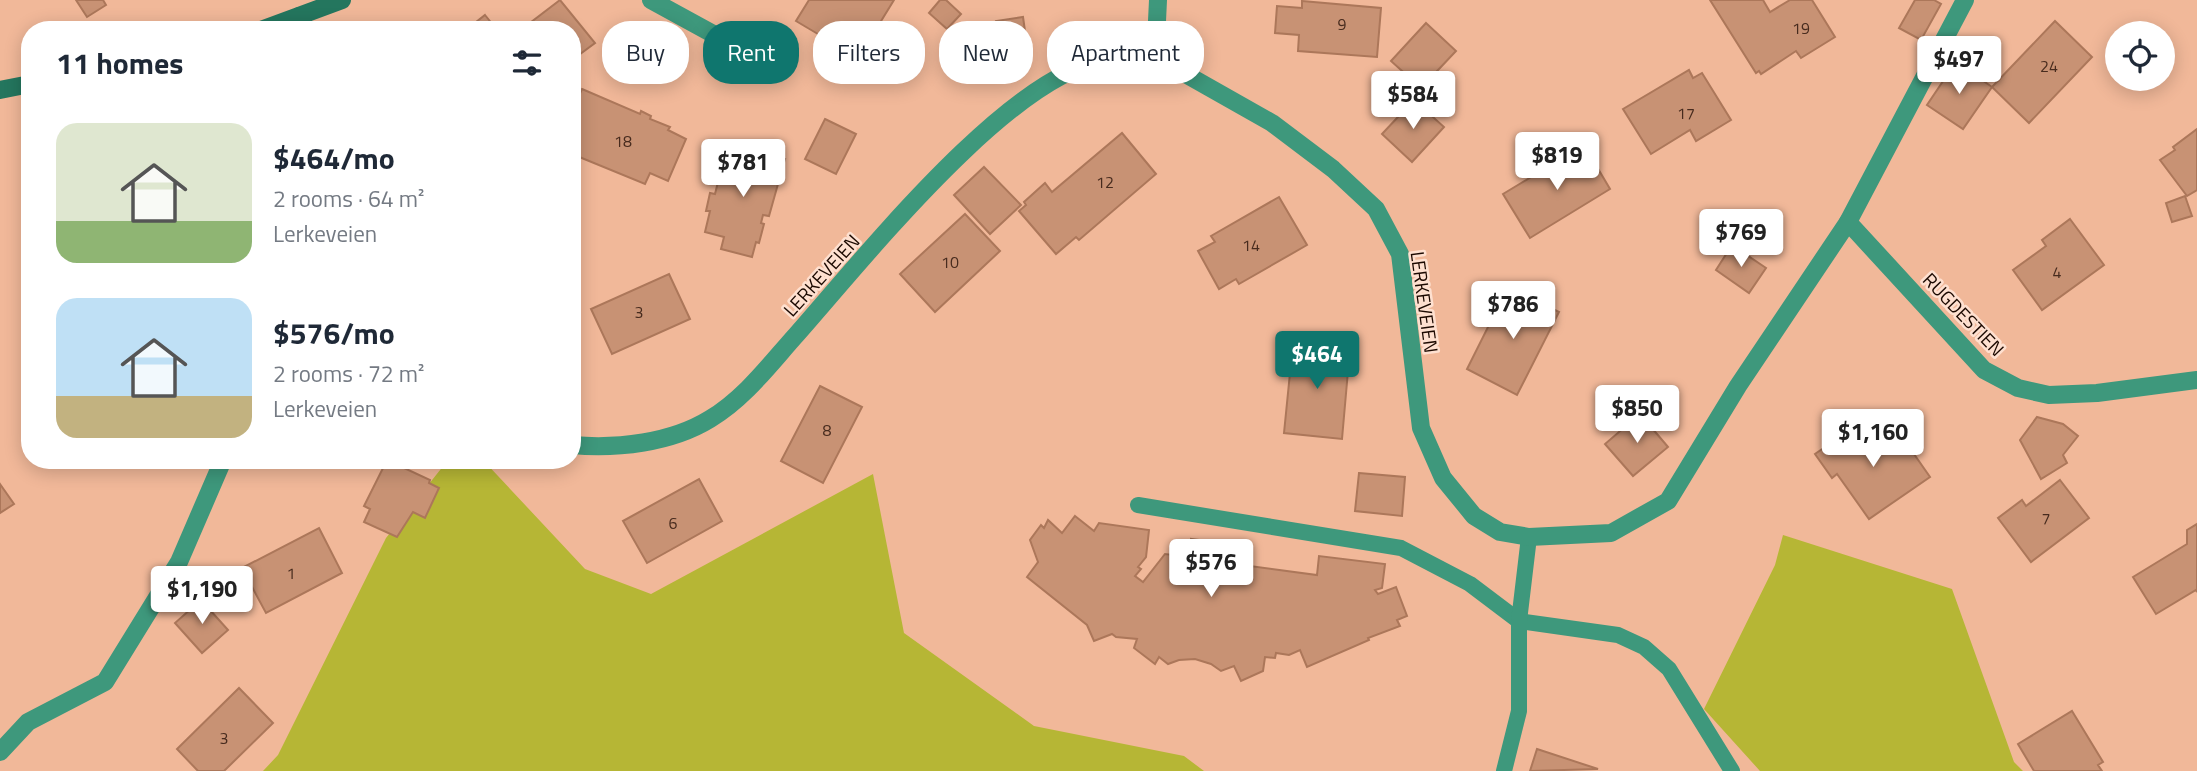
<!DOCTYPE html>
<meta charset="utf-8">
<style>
body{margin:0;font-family:"Titillium Web",sans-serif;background:#f2f2f3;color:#1f2937;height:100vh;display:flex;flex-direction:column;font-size:26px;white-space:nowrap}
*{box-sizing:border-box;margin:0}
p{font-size:23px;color:#747a83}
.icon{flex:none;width:38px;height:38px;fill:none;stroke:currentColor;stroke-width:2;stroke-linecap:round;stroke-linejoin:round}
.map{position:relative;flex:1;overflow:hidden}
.side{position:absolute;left:21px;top:21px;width:560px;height:448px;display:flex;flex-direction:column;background:#fff;border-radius:28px;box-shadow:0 4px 18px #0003}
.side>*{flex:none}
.banner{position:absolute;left:602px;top:21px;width:665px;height:63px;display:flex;gap:14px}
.controls{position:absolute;left:2105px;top:21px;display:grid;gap:14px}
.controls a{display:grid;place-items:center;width:70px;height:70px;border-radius:50%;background:#fff;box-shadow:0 4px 18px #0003;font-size:35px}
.price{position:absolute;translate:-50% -60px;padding:0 16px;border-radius:7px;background:#fff;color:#222;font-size:23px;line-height:46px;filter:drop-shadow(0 2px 4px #0008)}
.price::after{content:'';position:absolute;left:50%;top:42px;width:21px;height:16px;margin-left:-10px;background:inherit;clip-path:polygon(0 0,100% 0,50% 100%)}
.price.on{background:#0f766e;color:#fff}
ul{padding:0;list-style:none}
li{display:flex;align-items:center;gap:21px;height:175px;padding:0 35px}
li span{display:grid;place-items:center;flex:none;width:196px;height:140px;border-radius:21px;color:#555}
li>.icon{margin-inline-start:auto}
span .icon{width:84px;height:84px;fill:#fffc;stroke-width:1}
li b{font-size:30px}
h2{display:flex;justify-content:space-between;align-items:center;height:84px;padding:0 35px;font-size:30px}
.pill{padding:0 24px;border-radius:28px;background:#fff;box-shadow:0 4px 18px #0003;font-size:24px;line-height:63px}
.pill.on{background:#0f766e;color:#fff}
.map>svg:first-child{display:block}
.green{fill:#b6b635}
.building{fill:#c89274;stroke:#ac775a;stroke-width:2}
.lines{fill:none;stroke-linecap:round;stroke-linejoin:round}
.service{stroke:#3e987c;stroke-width:16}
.minor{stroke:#3e987c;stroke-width:18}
.secondary{stroke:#24765e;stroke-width:18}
.labels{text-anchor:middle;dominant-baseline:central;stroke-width:5;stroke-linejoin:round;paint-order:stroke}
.number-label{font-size:16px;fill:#472b1e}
.street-label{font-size:19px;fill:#1c0901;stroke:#fee0d0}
</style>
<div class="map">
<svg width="2197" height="771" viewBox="0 0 2197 771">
<rect width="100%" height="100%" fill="#f1b899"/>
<g class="green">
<polygon points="448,460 483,460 585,569 651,594 873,474 904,633 1034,726 1184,756 1204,771 263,771 278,755 386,538"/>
<polygon points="1783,535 1952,589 2014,762 2023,771 1760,771 1704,709 1775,565"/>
</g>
<g class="building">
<polygon points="76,0 103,0 106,5 87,17"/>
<polygon points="560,0 595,43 572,60 572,30 529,30 526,26"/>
<polygon points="809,0 894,0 865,47 835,28 828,40 796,21"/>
<polygon points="940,0 946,0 961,14 947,29 929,13"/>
<polygon points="1710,0 1763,0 1770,12 1790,0 1812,0 1835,37 1801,58 1796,51 1761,74 1759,71 1756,73"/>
<polygon points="1915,0 1934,0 1941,4 1921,40 1899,28"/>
<polygon points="1302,1 1381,8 1377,57 1298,51 1299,35 1275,33 1277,6 1302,8"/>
<polygon points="485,15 497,30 466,30"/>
<polygon points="1023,17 1028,52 1001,57 996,21"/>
<polygon points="2055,21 2092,57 2029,123 1992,87"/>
<polygon points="1426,23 1456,51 1421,88 1391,61"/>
<polygon points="1956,62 1992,87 1963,129 1927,105"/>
<polygon points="1689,70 1693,78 1702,73 1731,120 1696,141 1690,130 1651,154 1623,109"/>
<polygon points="582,89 640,114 641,111 651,116 650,119 670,127 668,130 686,139 668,181 650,173 645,184 572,154 572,111"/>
<polygon points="1414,100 1444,127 1412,162 1382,134"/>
<polygon points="825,119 856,134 836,174 805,159"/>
<polygon points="2197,129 2197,190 2187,196 2160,160 2175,150 2173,147"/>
<polygon points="1122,133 1156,174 1079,240 1076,237 1056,254 1019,211 1026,205 1024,202 1045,183 1052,192"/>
<polygon points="731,145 785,159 769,216 763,215 761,223 764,224 759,243 756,242 752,257 721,249 724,237 705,232 710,211 706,211 710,193 715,194 725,154 728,155"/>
<polygon points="1584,145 1610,189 1530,238 1503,194"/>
<polygon points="984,167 1021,205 990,234 954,195"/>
<polygon points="2185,196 2192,216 2172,222 2166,203"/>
<polygon points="1279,197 1307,245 1239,284 1236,279 1219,289 1198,251 1215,242 1211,236"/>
<polygon points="965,214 1000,251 935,312 900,274"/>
<polygon points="2070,219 2104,265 2042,310 2013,270 2046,246 2042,240"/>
<polygon points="1732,245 1766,268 1749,293 1716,270"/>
<polygon points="669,274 690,319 612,354 591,309"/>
<polygon points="1508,287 1559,312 1517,395 1467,369"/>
<polygon points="1293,343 1350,348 1342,439 1284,433"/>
<polygon points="820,386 862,407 823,483 781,461"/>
<polygon points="1640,414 1668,447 1633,476 1605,444"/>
<polygon points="2037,417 2063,424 2078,436 2063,455 2067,463 2041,479 2020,440"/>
<polygon points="1860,423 1880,452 1902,437 1930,477 1869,519 1837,474 1832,478 1815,454"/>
<polygon points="387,460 430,480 429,483 439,488 425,518 413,512 397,537 364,522 370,509 364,506"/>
<polygon points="1359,473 1405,477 1402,516 1355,511"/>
<polygon points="699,479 722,521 647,563 623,521"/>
<polygon points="2060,480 2089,518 2031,562 1998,518 2022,500 2026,506"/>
<polygon points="0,484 14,504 0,513"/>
<polygon points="1075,516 1094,531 1099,523 1149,530 1146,557 1138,567 1141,569 1135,576 1143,582 1165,554 1189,557 1191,539 1244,546 1242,565 1317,575 1319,556 1385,564 1382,588 1375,590 1378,594 1396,587 1407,616 1397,620 1400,626 1368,638 1369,640 1307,667 1300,650 1289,655 1276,653 1275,658 1265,657 1263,671 1241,681 1234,666 1221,671 1211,664 1195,659 1179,660 1168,664 1159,657 1155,664 1134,648 1137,639 1116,637 1112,634 1094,641 1087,625 1027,577 1038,562 1030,540 1041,525 1044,528 1048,520 1062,533"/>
<polygon points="2197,524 2197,592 2196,590 2156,614 2133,577 2187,544 2187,530"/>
<polygon points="319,528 342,573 266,613 242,568"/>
<polygon points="201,600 228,630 202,653 175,623"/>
<polygon points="239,688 273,723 224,771 198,771 177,749"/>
<polygon points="2072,711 2103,762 2098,765 2102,771 2034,771 2018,744"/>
<polygon points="1537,749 1598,769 1530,771"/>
</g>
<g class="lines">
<g class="service">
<polyline points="1138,505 1401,548 1470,584 1519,621 1618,635 1644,647 1669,669 1732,771"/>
<polyline points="1504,771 1519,711 1519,621 1529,537"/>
</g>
<g class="minor">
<polyline points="651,0 768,64"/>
<polyline points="299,16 307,30"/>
<polyline points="1155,63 1158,0"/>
<polyline points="1848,222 1984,370 2018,388 2049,395 2097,393 2197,380"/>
<path d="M572,445C617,449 671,443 710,419C745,398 770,364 797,334C860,263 1012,71 1105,61C1126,58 1152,63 1173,67L1272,123L1333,169L1376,209L1400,254L1421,428L1443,478L1474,516L1500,532L1529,537L1611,533L1668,501L1738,386L1848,222L1965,0"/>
<polyline points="0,752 28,722 105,682 179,562 223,460"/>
</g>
<g class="secondary">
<polyline points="261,30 342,0"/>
<polyline points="0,90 30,84"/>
</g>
</g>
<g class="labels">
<g class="number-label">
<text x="1342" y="24">9</text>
<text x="1801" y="28">19</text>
<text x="2049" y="66">24</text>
<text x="1686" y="113">17</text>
<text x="623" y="141">18</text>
<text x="1105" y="182">12</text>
<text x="1251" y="245">14</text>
<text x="950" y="262">10</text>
<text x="2057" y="272">4</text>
<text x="639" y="312">3</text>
<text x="827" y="430">8</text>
<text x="2046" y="518">7</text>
<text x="673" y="523">6</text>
<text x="291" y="573">1</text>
<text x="224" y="738">3</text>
</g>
<g class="street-label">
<text transform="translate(821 275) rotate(-48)">LERKEVEIEN</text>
<text transform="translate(1425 302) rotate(82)">LERKEVEIEN</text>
<text transform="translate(1964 314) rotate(46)">RUGDESTIEN</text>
</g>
</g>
</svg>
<div class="controls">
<a><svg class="icon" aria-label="locate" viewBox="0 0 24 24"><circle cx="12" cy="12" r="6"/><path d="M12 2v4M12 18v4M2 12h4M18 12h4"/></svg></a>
</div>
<b class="price" style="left:1959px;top:96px">$497</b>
<b class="price" style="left:1413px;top:131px">$584</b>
<b class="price" style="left:1557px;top:192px">$819</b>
<b class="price" style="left:743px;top:199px">$781</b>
<b class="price" style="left:1741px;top:269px">$769</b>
<b class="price" style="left:1513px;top:341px">$786</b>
<b class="price on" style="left:1317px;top:391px">$464</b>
<b class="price" style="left:1637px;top:445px">$850</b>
<b class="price" style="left:1873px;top:469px">$1,160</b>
<b class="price" style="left:1211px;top:599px">$576</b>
<b class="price" style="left:202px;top:626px">$1,190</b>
<div class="banner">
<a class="pill">Buy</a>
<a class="pill on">Rent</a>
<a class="pill">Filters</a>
<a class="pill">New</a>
<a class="pill">Apartment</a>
</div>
<section class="side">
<h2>11 homes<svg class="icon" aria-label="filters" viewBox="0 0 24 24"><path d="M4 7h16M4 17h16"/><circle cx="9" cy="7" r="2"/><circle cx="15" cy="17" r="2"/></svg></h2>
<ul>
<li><span style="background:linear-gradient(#dfe7d0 70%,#8fb573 0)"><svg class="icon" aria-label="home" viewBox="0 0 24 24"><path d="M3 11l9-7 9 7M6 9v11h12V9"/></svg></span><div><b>$464/mo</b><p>2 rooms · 64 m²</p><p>Lerkeveien</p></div></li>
<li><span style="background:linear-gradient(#bfe0f5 70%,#c2b280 0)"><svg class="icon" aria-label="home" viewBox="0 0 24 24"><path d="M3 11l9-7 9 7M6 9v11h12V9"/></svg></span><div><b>$576/mo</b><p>2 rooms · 72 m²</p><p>Lerkeveien</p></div></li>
</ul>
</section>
</div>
